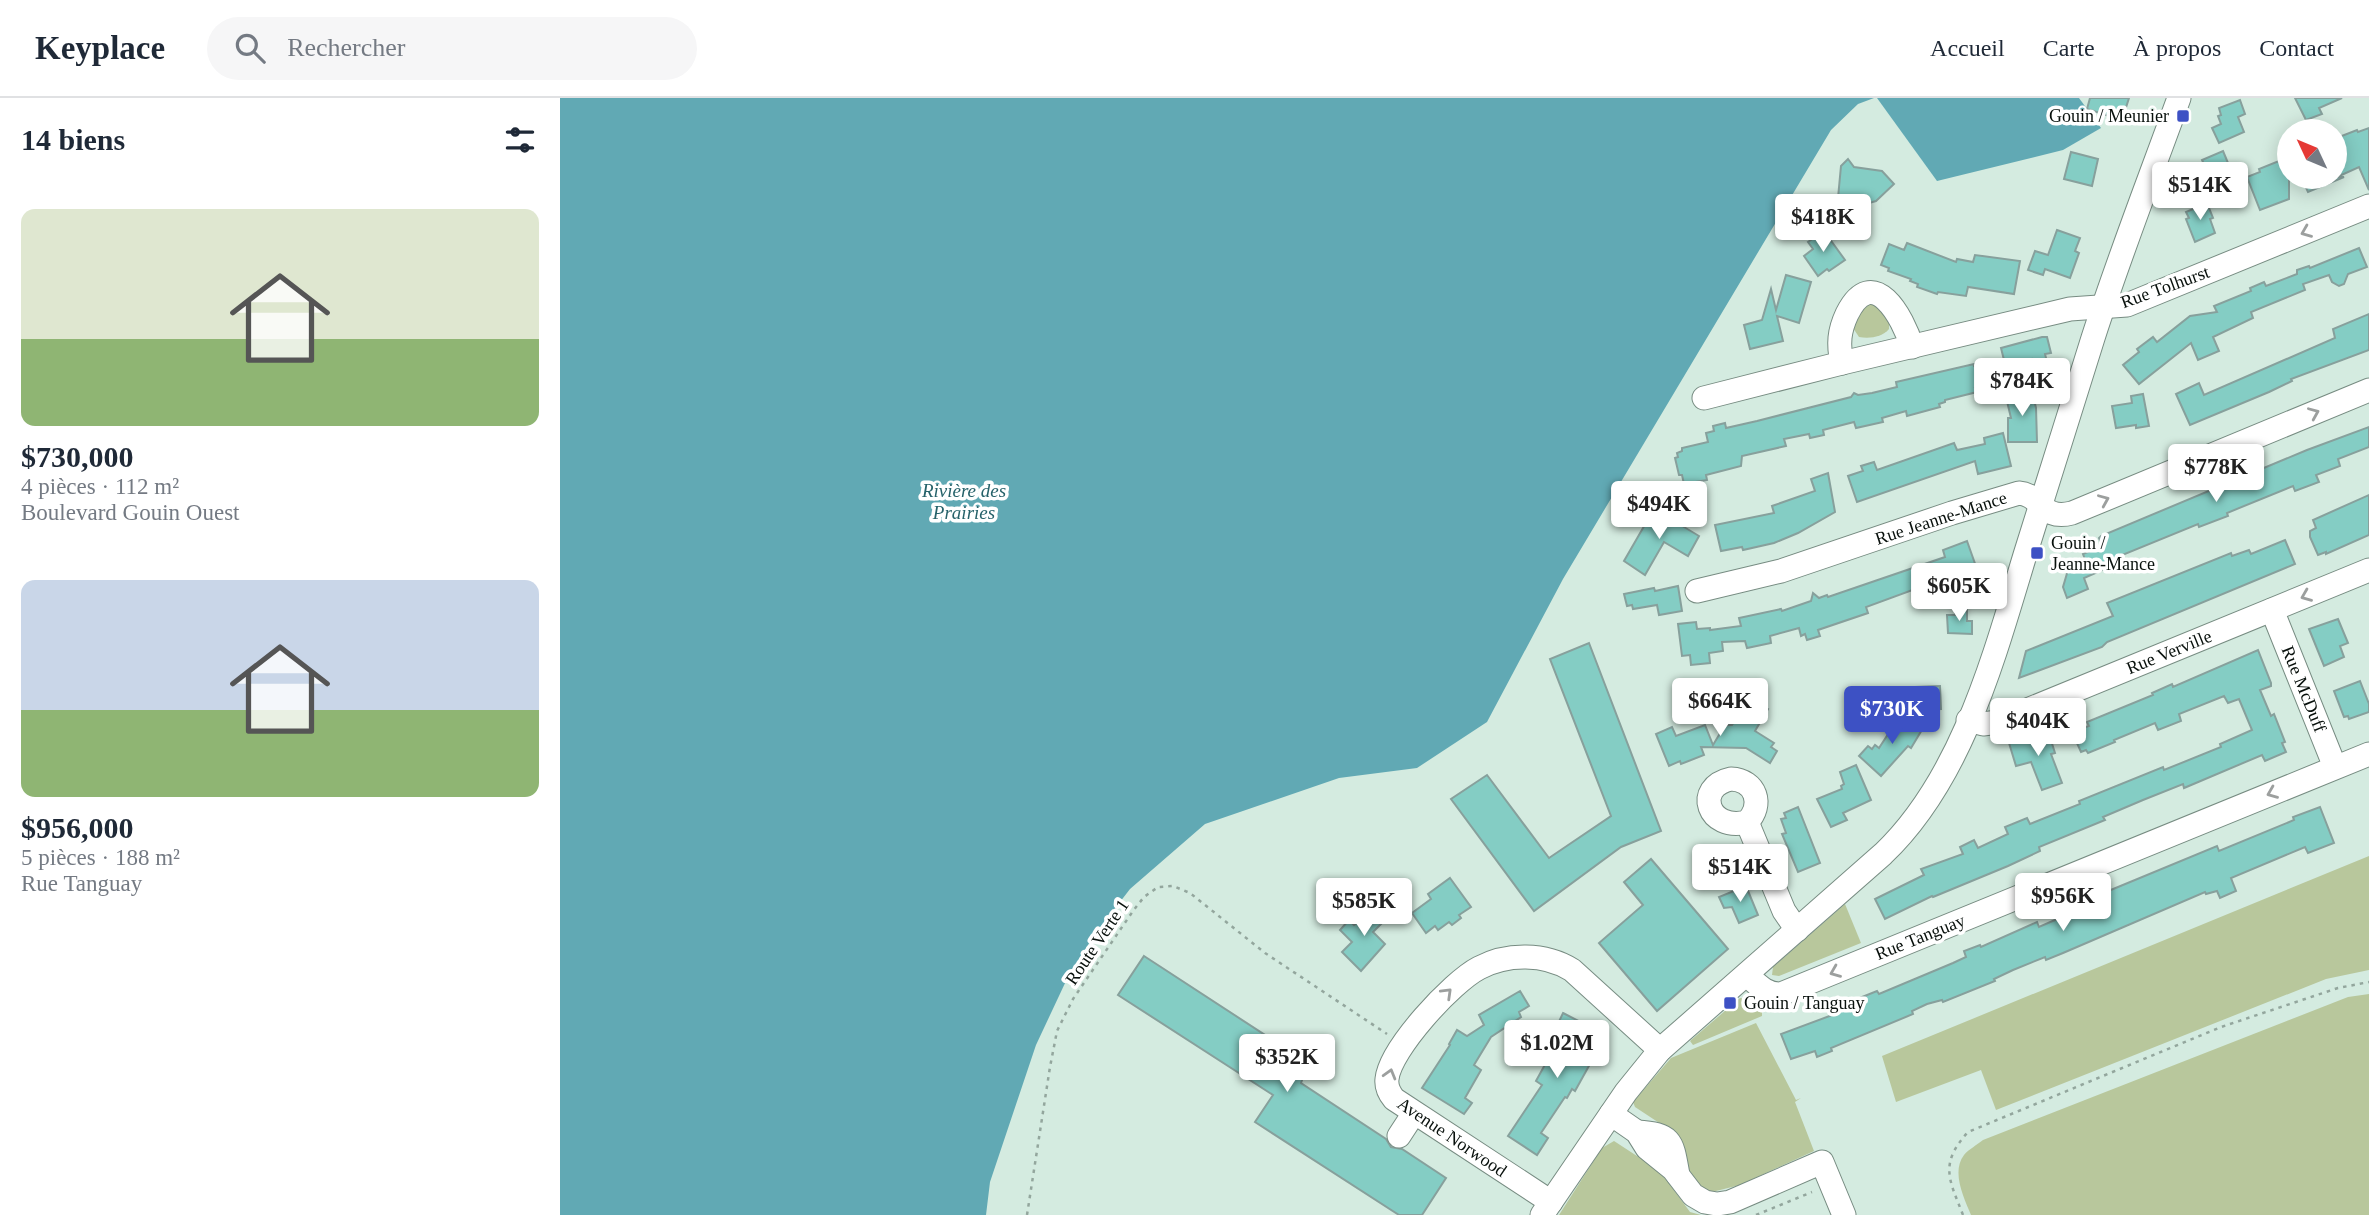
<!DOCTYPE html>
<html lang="fr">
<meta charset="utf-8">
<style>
body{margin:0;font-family:Georgia,serif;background:#f6f6f7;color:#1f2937;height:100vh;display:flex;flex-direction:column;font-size:26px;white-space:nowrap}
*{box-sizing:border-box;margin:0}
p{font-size:23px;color:#747a83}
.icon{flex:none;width:38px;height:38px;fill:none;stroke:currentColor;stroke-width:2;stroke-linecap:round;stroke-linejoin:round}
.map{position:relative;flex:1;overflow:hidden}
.details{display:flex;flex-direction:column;background:#fff;width:560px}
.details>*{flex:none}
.needle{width:46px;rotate:314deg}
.fabs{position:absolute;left:1717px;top:21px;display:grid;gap:14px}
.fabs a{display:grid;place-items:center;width:70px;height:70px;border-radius:50%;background:#fff;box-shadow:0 4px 18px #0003;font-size:35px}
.price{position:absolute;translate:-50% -60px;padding:0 16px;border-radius:7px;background:#fff;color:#222;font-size:23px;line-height:46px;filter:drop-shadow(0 2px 4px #0008)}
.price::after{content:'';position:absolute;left:50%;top:42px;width:21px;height:16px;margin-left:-10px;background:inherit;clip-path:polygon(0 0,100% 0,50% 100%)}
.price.active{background:#3d51c4;color:#fff}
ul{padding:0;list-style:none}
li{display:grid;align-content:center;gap:14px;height:371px;padding:0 21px}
li span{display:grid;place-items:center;height:217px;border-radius:14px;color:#555}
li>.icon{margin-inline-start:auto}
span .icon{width:126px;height:126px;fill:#fffc;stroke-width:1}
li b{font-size:30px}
h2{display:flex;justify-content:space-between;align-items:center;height:84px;padding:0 21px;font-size:30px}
header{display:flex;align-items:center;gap:42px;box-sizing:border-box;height:98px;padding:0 35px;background:#fff;border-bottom:2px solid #e0e1e3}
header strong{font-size:33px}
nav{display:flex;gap:38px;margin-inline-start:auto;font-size:24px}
.search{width:490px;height:63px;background:#f6f6f7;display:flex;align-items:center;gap:18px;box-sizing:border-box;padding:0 24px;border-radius:38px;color:#747a83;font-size:26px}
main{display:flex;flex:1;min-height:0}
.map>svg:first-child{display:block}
.green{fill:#b8c79c}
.water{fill:#61a9b4}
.building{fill:#84cdc4;stroke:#87a09c;stroke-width:2}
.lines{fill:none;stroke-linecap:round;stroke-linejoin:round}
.minor-casing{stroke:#778c82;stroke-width:25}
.path{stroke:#93a69d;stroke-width:2.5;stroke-dasharray:3.5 5;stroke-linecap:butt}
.minor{stroke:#fff;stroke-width:23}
.oneway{stroke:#9c9f9e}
.poi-dot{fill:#3d51c4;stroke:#fff;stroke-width:2.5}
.labels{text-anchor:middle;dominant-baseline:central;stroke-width:7;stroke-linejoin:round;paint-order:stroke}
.poi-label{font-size:18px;fill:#08100c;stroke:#fff;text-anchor:start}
.street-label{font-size:18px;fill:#08100c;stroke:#fff}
.water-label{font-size:19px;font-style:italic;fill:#26626a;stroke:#fff}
</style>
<header>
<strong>Keyplace</strong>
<div class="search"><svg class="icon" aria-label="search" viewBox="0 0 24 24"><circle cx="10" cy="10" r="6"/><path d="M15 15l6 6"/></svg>Rechercher</div>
<nav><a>Accueil</a><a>Carte</a><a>À propos</a><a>Contact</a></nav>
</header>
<main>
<section class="details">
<h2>14 biens<svg class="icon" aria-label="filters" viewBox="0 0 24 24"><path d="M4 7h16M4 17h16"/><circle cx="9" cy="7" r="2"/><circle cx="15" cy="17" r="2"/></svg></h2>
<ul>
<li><span style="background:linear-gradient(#dfe7d0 60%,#8fb573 0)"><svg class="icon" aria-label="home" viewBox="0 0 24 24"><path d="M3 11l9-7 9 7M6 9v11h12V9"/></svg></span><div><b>$730,000</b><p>4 pièces · 112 m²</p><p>Boulevard Gouin Ouest</p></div></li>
<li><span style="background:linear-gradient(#c9d6e8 60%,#8fb573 0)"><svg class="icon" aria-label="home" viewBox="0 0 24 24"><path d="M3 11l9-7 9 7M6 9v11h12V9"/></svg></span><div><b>$956,000</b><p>5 pièces · 188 m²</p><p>Rue Tanguay</p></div></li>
</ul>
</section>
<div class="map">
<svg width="1809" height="1117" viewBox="0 0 1809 1117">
<rect width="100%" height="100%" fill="#d4ebe0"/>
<g class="green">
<path d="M1309,206L1318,208L1329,222V231C1322,239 1310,241 1299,239L1293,230L1300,213Z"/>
<polygon points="1809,758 1809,872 1766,881 1436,1012 1421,972 1336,1004 1322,958"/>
<polygon points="1285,806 1301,845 1219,878 1212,877 1213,869"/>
<path d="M1809,896V1117H1411C1404,1100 1391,1074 1404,1057C1409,1051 1417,1047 1423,1042L1788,899Z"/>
<polygon points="1180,900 1185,901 1202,913 1202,918 1133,947 1130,943"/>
<polygon points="1196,925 1236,1002 1241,1000 1235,1004 1254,1053 1180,1087 1152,1094 1136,1087 1130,1075 1125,1053 1116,1036 1075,1009 1073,1004 1111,960"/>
<polygon points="1054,1043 1100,1073 1130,1114 1141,1117 999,1117 1042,1050"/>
</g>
<g class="water">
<polygon points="0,0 1314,0 1298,6 1271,32 1003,481 927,624 857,670 779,680 645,726 570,791 533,839 506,883 476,947 430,1084 426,1117 0,1117"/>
<polygon points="1317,0 1519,0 1541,30 1503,52 1377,83"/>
</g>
<g class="building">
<polygon points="1530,0 1569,0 1562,22 1527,11"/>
<polygon points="1735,0 1782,0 1759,10 1762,16 1746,22"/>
<polygon points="1680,2 1685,16 1678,19 1684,34 1659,45 1652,30 1661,26 1658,18 1661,17 1659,10"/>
<polygon points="1809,30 1809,92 1799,69 1777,79 1784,79 1748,94 1741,79 1774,79 1774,41 1797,32 1798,34"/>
<polygon points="1663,53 1675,82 1642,96 1636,81 1645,78 1642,70 1645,68 1642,62"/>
<polygon points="1511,54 1538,61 1532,88 1504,81"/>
<polygon points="1729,59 1729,101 1700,112 1687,79 1700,74 1699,71"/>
<polygon points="1288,61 1294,69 1322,73 1334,86 1316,103 1309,105 1308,110 1292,109 1292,104 1278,100 1281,68"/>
<polygon points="1647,105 1653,120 1650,121 1655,135 1635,144 1626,121 1629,120 1626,114"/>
<polygon points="1497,132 1520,140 1515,153 1519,155 1510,180 1485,171 1483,177 1468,172 1475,153 1488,157"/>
<polygon points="1264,133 1285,162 1269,173 1267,171 1258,178 1244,158 1253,151 1248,144"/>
<polygon points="1347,145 1396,164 1397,161 1413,164 1415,157 1460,163 1454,196 1408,189 1406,198 1378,194 1377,196 1357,189 1358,186 1350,183 1351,181 1328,173 1329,170 1321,167 1329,146 1344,152"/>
<polygon points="1799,150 1807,169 1788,176 1784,186 1779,188 1772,184 1769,177 1743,186 1745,192 1691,214 1693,220 1653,239 1659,253 1638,262 1631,245 1579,286 1563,267 1579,254 1577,251 1593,239 1597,244 1630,218 1657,214 1654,208 1691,193 1690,190 1704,184 1706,188 1737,176 1737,172 1749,168 1750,170"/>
<polygon points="1226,177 1251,184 1239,225 1217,218 1223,243 1190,251 1184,227 1202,222 1211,191 1216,212"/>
<polygon points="1809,216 1809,252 1731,281 1732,283 1709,294 1630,327 1616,296 1639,285 1644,297 1775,240 1773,231"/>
<polygon points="1482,239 1487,239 1491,255 1485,256 1489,272 1476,276 1472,261 1445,266 1441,250"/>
<polygon points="1414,266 1414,268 1422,266 1427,287 1415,290 1417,294 1385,302 1385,304 1379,306 1380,309 1347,318 1346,313 1322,320 1323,324 1296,330 1294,324 1263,332 1264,337 1250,340 1249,336 1224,341 1226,348 1182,358 1181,368 1146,377 1147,382 1124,386 1122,377 1119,377 1115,360 1118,359 1117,355 1122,353 1122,350 1148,344 1146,335 1154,333 1153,328 1165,325 1166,330 1197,323 1291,299 1294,295 1298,297 1312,295 1337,289 1336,284"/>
<polygon points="1472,293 1476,310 1477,344 1448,344 1448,320 1451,320 1446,299"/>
<polygon points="1583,296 1589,328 1576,330 1576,327 1556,330 1552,308 1572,305 1571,298"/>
<polygon points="1809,329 1809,349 1778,361 1780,368 1756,377 1759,384 1735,393 1733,388 1667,415 1668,418 1639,429 1638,426 1545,464 1547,470 1524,480 1528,491 1507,500 1503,489 1508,472 1526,464 1523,456 1542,448 1539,440 1541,438 1747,352"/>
<polygon points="1443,335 1451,368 1418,376 1415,363 1297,404 1288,378 1303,373 1301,368 1314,364 1317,372 1394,345 1397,352 1425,346 1424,340"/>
<polygon points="1268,375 1275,414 1238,435 1214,445 1183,452 1182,449 1161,453 1155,427 1214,415 1212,408 1255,393 1251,381"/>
<polygon points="1809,397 1809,437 1766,456 1766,454 1758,457 1750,439 1750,433 1756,430 1753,422"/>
<polygon points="1094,411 1139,438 1128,458 1104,444 1085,477 1064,463"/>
<polygon points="1725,442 1735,466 1547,544 1542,549 1459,580 1466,553 1553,518 1547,505 1671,455 1672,458 1689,452 1691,456"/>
<polygon points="1407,443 1419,477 1388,488 1385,480 1306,509 1308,515 1258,532 1260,538 1247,542 1245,536 1241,538 1239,530 1210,538 1211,545 1187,550 1185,543 1162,544 1163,553 1149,555 1150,565 1131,567 1130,557 1122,558 1118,526 1136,524 1137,531 1150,530 1150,532 1181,528 1179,520 1221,511 1222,513 1251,503 1253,495 1259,500 1267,497 1268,499 1385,459 1383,452"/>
<polygon points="1118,488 1122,513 1099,517 1097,507 1073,511 1072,507 1067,508 1064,496 1094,490 1095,493"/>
<polygon points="1395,512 1407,512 1407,523 1412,523 1412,536 1388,535 1387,517 1395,517"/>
<polygon points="1778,521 1788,545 1780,548 1784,559 1764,568 1749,531"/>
<polygon points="1029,545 1101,733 1061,749 974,813 891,701 927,677 989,760 1051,718 990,561"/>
<polygon points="1698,552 1711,585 1711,588 1700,592 1711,618 1714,616 1725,644 1722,645 1726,654 1705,663 1702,657 1624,690 1623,686 1583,702 1543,719 1545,722 1479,749 1480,753 1448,768 1373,799 1372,798 1325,821 1315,801 1364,777 1361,771 1403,756 1400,749 1414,742 1418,750 1448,736 1445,729 1467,720 1470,726 1520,706 1519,703 1603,669 1604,672 1661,649 1660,646 1692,632 1679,601 1668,605 1664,598 1619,616 1621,623 1598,632 1595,625 1554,642 1555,644 1528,655 1526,652 1521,654 1512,634 1529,628 1527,624 1593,597 1592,595 1612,586 1613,589"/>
<polygon points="1800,583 1809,606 1809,614 1789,621 1788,618 1784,619 1774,593"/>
<polygon points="1380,588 1381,611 1357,612 1356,589"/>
<polygon points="1190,600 1208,611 1195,633 1214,645 1211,649 1217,653 1210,665 1186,650 1141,649 1144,657 1121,666 1120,663 1109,668 1096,636 1112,629 1116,638 1145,627 1153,647 1165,627 1172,627"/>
<polygon points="1344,619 1363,630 1351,650 1348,648 1321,678 1299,658 1308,648 1312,651 1315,647 1319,650 1336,624 1339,626"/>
<polygon points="1484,634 1489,636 1495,655 1491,656 1502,685 1482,692 1471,664 1456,668 1449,645"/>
<polygon points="1296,667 1311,702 1283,715 1287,722 1271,729 1257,701 1282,691 1281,688 1284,686 1280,674"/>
<polygon points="1238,709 1260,765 1238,774 1222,736 1226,735 1221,721 1226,720 1224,715"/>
<polygon points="1760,709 1774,745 1748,755 1745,749 1671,780 1676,793 1660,800 1657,793 1646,796 1645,794 1503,855 1486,862 1485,859 1453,872 1434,881 1435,883 1383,904 1382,902 1367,906 1352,913 1353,916 1271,950 1272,953 1257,959 1255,953 1231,961 1221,936 1275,916 1272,911 1317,893 1319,896 1393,865 1406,859 1404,853 1420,847 1421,849 1477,824 1479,829 1495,822 1507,817 1505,812 1529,801 1657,748 1659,753 1734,722 1733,719"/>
<polygon points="1091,761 1168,851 1097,913 1039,845 1083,807 1064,784"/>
<polygon points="890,780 911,809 899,817 901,820 892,827 889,824 878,832 875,828 866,835 852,815 871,801 868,796"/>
<polygon points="1186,788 1198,817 1179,825 1172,809 1164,810 1159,799"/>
<polygon points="815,807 828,819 813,834 825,846 801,873 782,854 792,844 780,832 789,822 794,827"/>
<polygon points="584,858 748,965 741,985 826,1041 831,1049 842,1051 886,1080 862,1117 839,1117 695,1024 713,997 558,897"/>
<polygon points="960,893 969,908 959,914 961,919 931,939 914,967 921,972 905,1000 912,1005 904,1016 862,990 890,947 889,946 897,932 907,938 924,927 919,917"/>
<polygon points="1003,915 1044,936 1031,966 1030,966 1015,993 1012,991 1007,1000 1005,999 981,1035 988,1040 977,1057 948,1038 982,987 976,983 1003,934 996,930"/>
</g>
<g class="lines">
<g class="minor-casing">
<g id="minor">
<path d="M1282,265C1278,246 1279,233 1287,216C1313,164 1343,219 1352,249"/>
<polyline points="1144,300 1282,265 1510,211 1567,207 1809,108"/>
<path d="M1137,493L1221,473L1392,415L1459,395C1482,397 1481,423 1512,415L1809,292"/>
<polyline points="1712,512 1775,669"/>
<polyline points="1408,622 1423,626 1438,624 1809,472"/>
<path d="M1171,681C1196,682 1204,707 1187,724C1148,734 1133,689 1171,681Z"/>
<polyline points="1187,724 1224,813 1237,832"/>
<path d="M1187,877C1197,886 1206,897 1221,896L1809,656"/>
<polyline points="1051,1016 1077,1034 1087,1050 1113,1071 1133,1097 1145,1104 1157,1106 1170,1104 1262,1064 1284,1117"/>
<path d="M1077,1034C1113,1036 1112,1044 1118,1077"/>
<polyline points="839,1038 854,1015"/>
<path d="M991,1104L834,1001C829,995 826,989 827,981C830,951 892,884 919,870C947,855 985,855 1012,872L1100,952"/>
<path d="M982,1117L1066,994L1100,952L1323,756C1402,681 1434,559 1465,457C1488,385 1510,312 1533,240C1559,159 1590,80 1619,0"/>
</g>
</g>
<g class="path">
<polyline points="467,1117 490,969 497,933 513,901 573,813 584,799 598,789 613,788 630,795 705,855 827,936"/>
<polyline points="1196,1117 1252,1094"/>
<path d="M1403,1117C1389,1081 1379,1066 1408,1034L1661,929L1778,890L1809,884"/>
</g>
<use href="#minor" class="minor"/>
</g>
<defs><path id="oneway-chevron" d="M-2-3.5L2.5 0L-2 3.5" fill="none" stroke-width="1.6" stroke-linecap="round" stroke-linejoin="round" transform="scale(1.75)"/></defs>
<g class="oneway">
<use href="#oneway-chevron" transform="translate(1746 134) rotate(158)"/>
<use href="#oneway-chevron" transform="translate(1754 315) rotate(-23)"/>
<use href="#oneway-chevron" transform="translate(1544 402) rotate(-23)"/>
<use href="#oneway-chevron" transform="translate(1746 498) rotate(158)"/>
<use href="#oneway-chevron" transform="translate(1712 695) rotate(158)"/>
<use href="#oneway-chevron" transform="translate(1275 874) rotate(158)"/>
<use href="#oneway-chevron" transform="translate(887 895) rotate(-44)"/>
<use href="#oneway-chevron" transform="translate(830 976) rotate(-74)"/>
</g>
<g class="poi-dot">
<rect x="1616" y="11" width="14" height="14" rx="3.5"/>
<rect x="1470" y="448" width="14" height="14" rx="3.5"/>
<rect x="1163" y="898" width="14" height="14" rx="3.5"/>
</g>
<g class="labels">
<g class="poi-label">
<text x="1609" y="18" text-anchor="end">Gouin / Meunier</text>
<text x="1491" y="445">Gouin /<tspan x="1491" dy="21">Jeanne-Mance</tspan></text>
<text x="1184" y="905">Gouin / Tanguay</text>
</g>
<g class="street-label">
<text transform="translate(1605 189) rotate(-20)">Rue Tolhurst</text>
<text transform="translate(1381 420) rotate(-18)">Rue Jeanne-Mance</text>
<text transform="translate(1609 554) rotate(-22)">Rue Verville</text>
<text transform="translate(1744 591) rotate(68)">Rue McDuff</text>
<text transform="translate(1360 839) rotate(-22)">Rue Tanguay</text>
<text transform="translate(537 844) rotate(-56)">Route Verte 1</text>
<text transform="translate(892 1039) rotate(34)">Avenue Norwood</text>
</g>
<g class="water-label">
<text x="404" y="392">Rivière des<tspan x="404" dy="22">Prairies</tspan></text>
</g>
</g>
</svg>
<div class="fabs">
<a><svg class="needle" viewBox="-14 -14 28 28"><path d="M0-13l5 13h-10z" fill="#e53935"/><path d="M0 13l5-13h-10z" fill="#747a83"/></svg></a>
</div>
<b class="price" style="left:1640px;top:124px">$514K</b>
<b class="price" style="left:1263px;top:156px">$418K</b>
<b class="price" style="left:1462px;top:320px">$784K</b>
<b class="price" style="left:1656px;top:406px">$778K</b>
<b class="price" style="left:1099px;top:443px">$494K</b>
<b class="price" style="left:1399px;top:525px">$605K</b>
<b class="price" style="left:1160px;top:640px">$664K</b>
<b class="price active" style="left:1332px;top:648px">$730K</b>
<b class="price" style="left:1478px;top:660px">$404K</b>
<b class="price" style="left:1180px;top:806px">$514K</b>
<b class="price" style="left:1503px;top:835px">$956K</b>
<b class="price" style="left:804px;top:840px">$585K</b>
<b class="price" style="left:997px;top:982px">$1.02M</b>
<b class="price" style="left:727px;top:996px">$352K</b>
</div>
</main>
